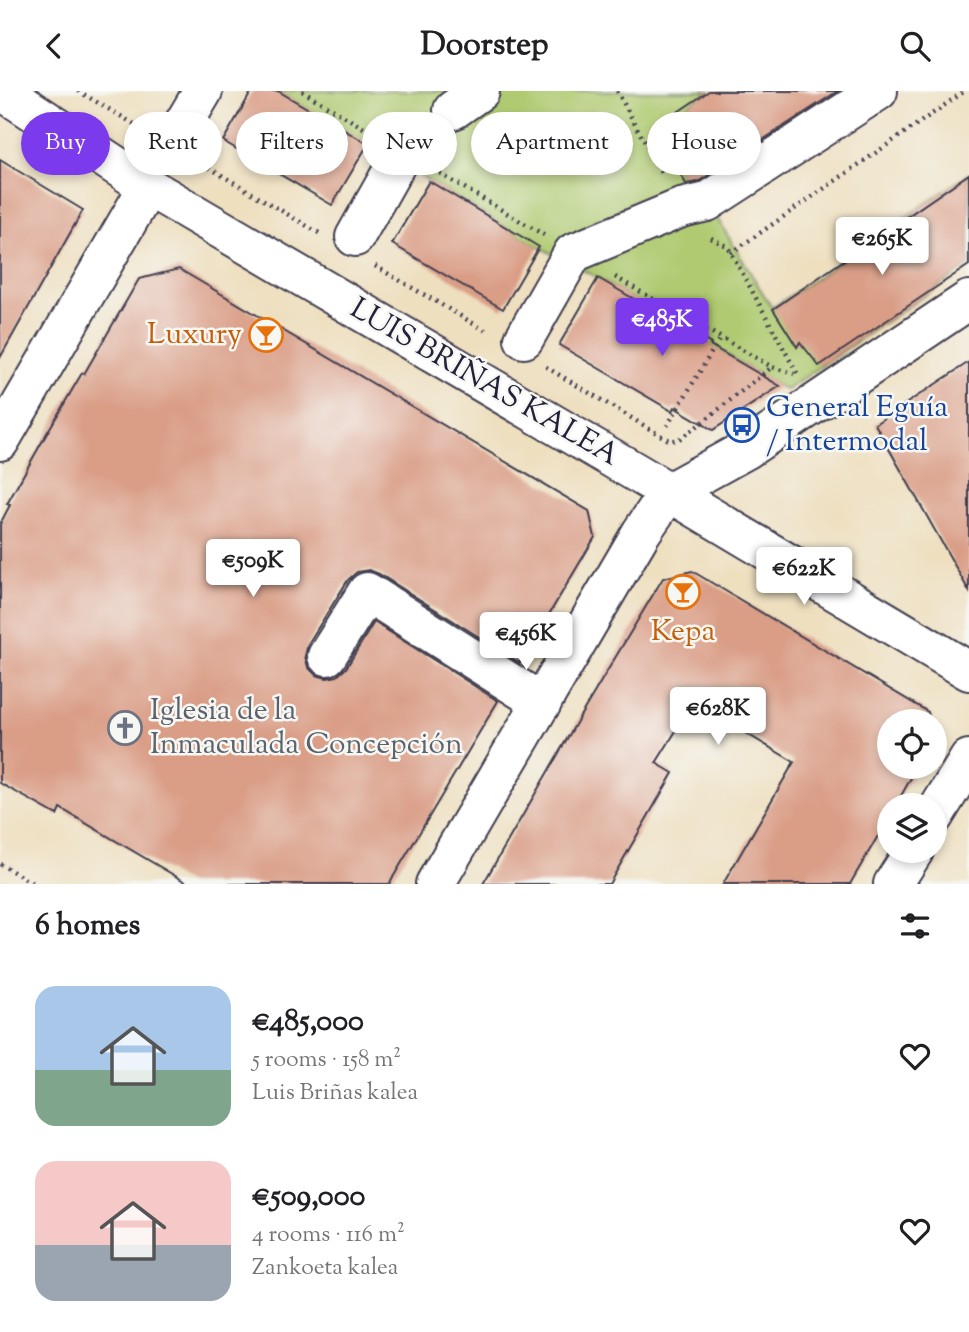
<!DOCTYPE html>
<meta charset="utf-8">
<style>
body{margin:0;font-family:"Sorts Mill Goudy",serif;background:#f6f6f6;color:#202124;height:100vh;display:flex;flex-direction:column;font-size:26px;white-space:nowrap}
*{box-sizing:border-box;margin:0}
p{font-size:23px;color:#757577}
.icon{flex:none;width:38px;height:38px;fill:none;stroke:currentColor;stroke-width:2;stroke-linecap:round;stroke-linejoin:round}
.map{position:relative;height:793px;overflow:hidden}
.details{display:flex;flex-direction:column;background:#fff;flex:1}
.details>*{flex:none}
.banner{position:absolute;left:21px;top:21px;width:928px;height:63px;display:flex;gap:14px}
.fabs{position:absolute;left:877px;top:618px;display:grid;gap:14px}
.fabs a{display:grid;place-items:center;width:70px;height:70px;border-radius:50%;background:#fff;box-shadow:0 4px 10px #0003;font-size:35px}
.price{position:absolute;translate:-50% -60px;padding:0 16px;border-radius:7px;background:#fff;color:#222;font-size:23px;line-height:46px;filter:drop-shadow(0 2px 4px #0008)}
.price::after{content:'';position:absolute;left:50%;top:42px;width:21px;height:16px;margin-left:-10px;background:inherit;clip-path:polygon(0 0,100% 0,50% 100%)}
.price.selected{background:#7c3aed;color:#fff}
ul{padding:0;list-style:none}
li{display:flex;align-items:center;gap:21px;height:175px;padding:0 35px}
li span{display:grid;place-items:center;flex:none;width:196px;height:140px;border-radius:21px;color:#555}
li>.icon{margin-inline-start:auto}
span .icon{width:84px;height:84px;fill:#fffc;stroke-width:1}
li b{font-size:30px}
h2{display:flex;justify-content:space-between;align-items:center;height:84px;padding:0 35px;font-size:30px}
.pill{padding:0 24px;border-radius:32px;background:#fff;box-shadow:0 4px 10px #0003;font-size:24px;line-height:63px}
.pill.selected{background:#7c3aed;color:#fff}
header{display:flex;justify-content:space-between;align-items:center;height:91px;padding:0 35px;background:#fff;font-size:32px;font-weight:800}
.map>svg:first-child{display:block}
.green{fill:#afca71;stroke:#687656;stroke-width:2}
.building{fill:#da9e87}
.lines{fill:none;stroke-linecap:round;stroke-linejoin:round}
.minor-casing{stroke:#413e4f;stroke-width:42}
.path{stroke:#413e4f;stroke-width:4.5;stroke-dasharray:2 5;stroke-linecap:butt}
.minor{stroke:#fff;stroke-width:38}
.labels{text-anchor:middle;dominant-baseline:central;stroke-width:5;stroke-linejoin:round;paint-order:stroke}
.food-label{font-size:30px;fill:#c56008;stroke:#f6f6f2;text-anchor:end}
.street-label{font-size:30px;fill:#22223b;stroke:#f6f6f2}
.transit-label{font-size:30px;fill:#164399;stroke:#f6f6f2;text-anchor:start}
.worship-label{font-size:30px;fill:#5b616d;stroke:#f6f6f2;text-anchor:start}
</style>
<header><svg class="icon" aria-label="back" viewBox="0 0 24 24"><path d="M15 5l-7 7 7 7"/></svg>Doorstep<svg class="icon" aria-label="search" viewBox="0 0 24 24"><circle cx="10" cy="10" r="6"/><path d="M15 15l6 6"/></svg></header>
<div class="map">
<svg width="969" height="793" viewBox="0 0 969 793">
<rect width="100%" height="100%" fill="#f6f6f2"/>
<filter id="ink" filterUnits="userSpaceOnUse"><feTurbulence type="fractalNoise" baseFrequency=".0143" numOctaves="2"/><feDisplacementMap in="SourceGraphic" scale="14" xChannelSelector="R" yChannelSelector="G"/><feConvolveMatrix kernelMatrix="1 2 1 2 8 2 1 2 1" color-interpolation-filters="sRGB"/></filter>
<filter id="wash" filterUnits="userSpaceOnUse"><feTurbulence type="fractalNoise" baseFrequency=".00686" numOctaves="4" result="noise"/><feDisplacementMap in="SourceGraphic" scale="28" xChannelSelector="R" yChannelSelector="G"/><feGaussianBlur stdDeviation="1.57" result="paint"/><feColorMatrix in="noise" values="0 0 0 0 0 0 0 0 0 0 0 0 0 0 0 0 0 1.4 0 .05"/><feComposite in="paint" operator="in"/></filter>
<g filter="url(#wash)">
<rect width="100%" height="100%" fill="#eedfbf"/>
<polygon class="green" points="278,0 709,0 654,37 687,94 701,98 707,111 772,217 969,83 969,174 786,299 598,187 539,156"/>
<g id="blocks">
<g class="building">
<polygon points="252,0 278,0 368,53 332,114 223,50"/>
<polygon points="709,0 838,0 698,91 686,93 654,37"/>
<polygon points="0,69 83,119 0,267"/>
<polygon points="969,83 969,174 819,275 800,251 797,256 773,218"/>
<polygon points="429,90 539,156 503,218 392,153"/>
<polygon points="179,178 589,420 595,446 520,572 379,483 369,479 357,481 348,489 308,553 305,565 308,576 316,584 327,587 337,585 346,577 374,531 498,610 389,793 189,793 60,717 57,724 0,692 0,433 10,414 7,413 47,342 82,282 84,283 139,188"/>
<polygon points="598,187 711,253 710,254 780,295 713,339 674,316 672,320 559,254"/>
<polygon points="969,271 969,500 875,333"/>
<polygon points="692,480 928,621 930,630 889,630 889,676 917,676 896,714 889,714 889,726 850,793 723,793 794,671 694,611 656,672 673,682 609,793 483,793 579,627 663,487"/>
</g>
</g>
</g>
<g filter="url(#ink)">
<use href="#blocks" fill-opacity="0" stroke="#413e4f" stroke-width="2"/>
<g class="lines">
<g class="minor-casing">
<g id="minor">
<polyline points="2,0 147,95 637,382 969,580"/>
<polyline points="453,19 480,0"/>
<polyline points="171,54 203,0"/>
<polyline points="355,146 403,61"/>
<polyline points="524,248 573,162 681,117 707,111 878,0"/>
<polyline points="0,350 139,111"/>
<polyline points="327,565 367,501 542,612"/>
<polyline points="934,725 969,668"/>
<polyline points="435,793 641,442 669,401 747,358 969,209"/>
<polyline points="893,793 914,760"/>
</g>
</g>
<g class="path">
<polyline points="78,0 141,37"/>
<polyline points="302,0 372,42"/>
<polyline points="617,0 664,86"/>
<polyline points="203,73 319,142"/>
<polyline points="434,79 544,144"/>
<polyline points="438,81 447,73"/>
<polyline points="711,147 728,156 797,282"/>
<polyline points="731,162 965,0"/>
<polyline points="375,175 488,241"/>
<polyline points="615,186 772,276 794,283"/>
<polyline points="546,276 670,350 679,348 695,337 772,276"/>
<polyline points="667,335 720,247"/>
<polyline points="0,773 34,793"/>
</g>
<use href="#minor" class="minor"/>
</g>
</g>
<defs>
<g id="bar-ring" transform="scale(1.75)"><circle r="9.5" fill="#f6f6f2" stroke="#e8710a" stroke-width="1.5"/><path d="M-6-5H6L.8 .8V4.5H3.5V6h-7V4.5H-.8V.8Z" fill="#e8710a"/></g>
<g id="bus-ring" transform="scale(1.75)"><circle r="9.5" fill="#f6f6f2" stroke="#1a4fb4" stroke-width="1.5"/><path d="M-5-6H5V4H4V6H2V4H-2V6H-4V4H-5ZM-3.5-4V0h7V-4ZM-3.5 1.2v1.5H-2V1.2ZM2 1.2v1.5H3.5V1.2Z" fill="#1a4fb4"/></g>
<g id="church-ring" transform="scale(1.75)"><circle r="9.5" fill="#f6f6f2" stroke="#6b7280" stroke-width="1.5"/><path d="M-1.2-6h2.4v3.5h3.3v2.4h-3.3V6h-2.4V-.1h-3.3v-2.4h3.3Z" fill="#6b7280"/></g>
</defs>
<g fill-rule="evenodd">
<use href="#bar-ring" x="266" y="244"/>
<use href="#bus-ring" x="742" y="334"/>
<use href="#bar-ring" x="683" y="501"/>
<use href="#church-ring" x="125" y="637"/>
</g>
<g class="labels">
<g class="food-label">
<text x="242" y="244">Luxury</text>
<text x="683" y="541" text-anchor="middle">Kepa</text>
</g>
<g class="street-label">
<text transform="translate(484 292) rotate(30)">LUIS BRIÑAS KALEA</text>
</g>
<g class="transit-label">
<text x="766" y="317">General Eguía<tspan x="766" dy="34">/ Intermodal</tspan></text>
</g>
<g class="worship-label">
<text x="150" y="620">Iglesia de la<tspan x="150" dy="34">Inmaculada Concepción</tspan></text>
</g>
</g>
</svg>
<div class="fabs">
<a><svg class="icon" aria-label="locate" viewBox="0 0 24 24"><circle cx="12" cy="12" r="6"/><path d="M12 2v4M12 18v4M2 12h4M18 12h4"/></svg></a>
<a><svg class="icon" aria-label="layers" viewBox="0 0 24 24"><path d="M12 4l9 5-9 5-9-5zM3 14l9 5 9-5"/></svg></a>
</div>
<b class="price" style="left:882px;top:186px">€265K</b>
<b class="price selected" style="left:662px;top:267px">€485K</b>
<b class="price" style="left:253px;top:508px">€509K</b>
<b class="price" style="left:804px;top:516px">€622K</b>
<b class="price" style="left:526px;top:581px">€456K</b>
<b class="price" style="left:718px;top:656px">€628K</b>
<div class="banner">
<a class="pill selected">Buy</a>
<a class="pill">Rent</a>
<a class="pill">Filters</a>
<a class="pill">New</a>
<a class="pill">Apartment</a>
<a class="pill">House</a>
</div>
</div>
<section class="details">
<h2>6 homes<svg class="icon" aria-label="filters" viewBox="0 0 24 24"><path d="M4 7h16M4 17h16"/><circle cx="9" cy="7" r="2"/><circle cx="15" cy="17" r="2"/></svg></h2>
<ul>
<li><span style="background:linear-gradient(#a9c7e8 60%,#7fa58c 0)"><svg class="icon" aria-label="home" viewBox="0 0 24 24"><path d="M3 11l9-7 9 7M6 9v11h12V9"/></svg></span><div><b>€485,000</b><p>5 rooms · 158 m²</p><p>Luis Briñas kalea</p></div><svg class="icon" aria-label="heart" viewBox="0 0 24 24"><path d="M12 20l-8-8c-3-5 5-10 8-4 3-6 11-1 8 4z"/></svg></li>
<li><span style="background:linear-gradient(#f6c9c9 60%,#9aa5b1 0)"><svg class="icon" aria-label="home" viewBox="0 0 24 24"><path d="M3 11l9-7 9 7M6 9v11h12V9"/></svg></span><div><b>€509,000</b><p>4 rooms · 116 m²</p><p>Zankoeta kalea</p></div><svg class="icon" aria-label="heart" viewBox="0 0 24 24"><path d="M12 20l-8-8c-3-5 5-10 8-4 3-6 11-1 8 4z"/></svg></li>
</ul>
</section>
